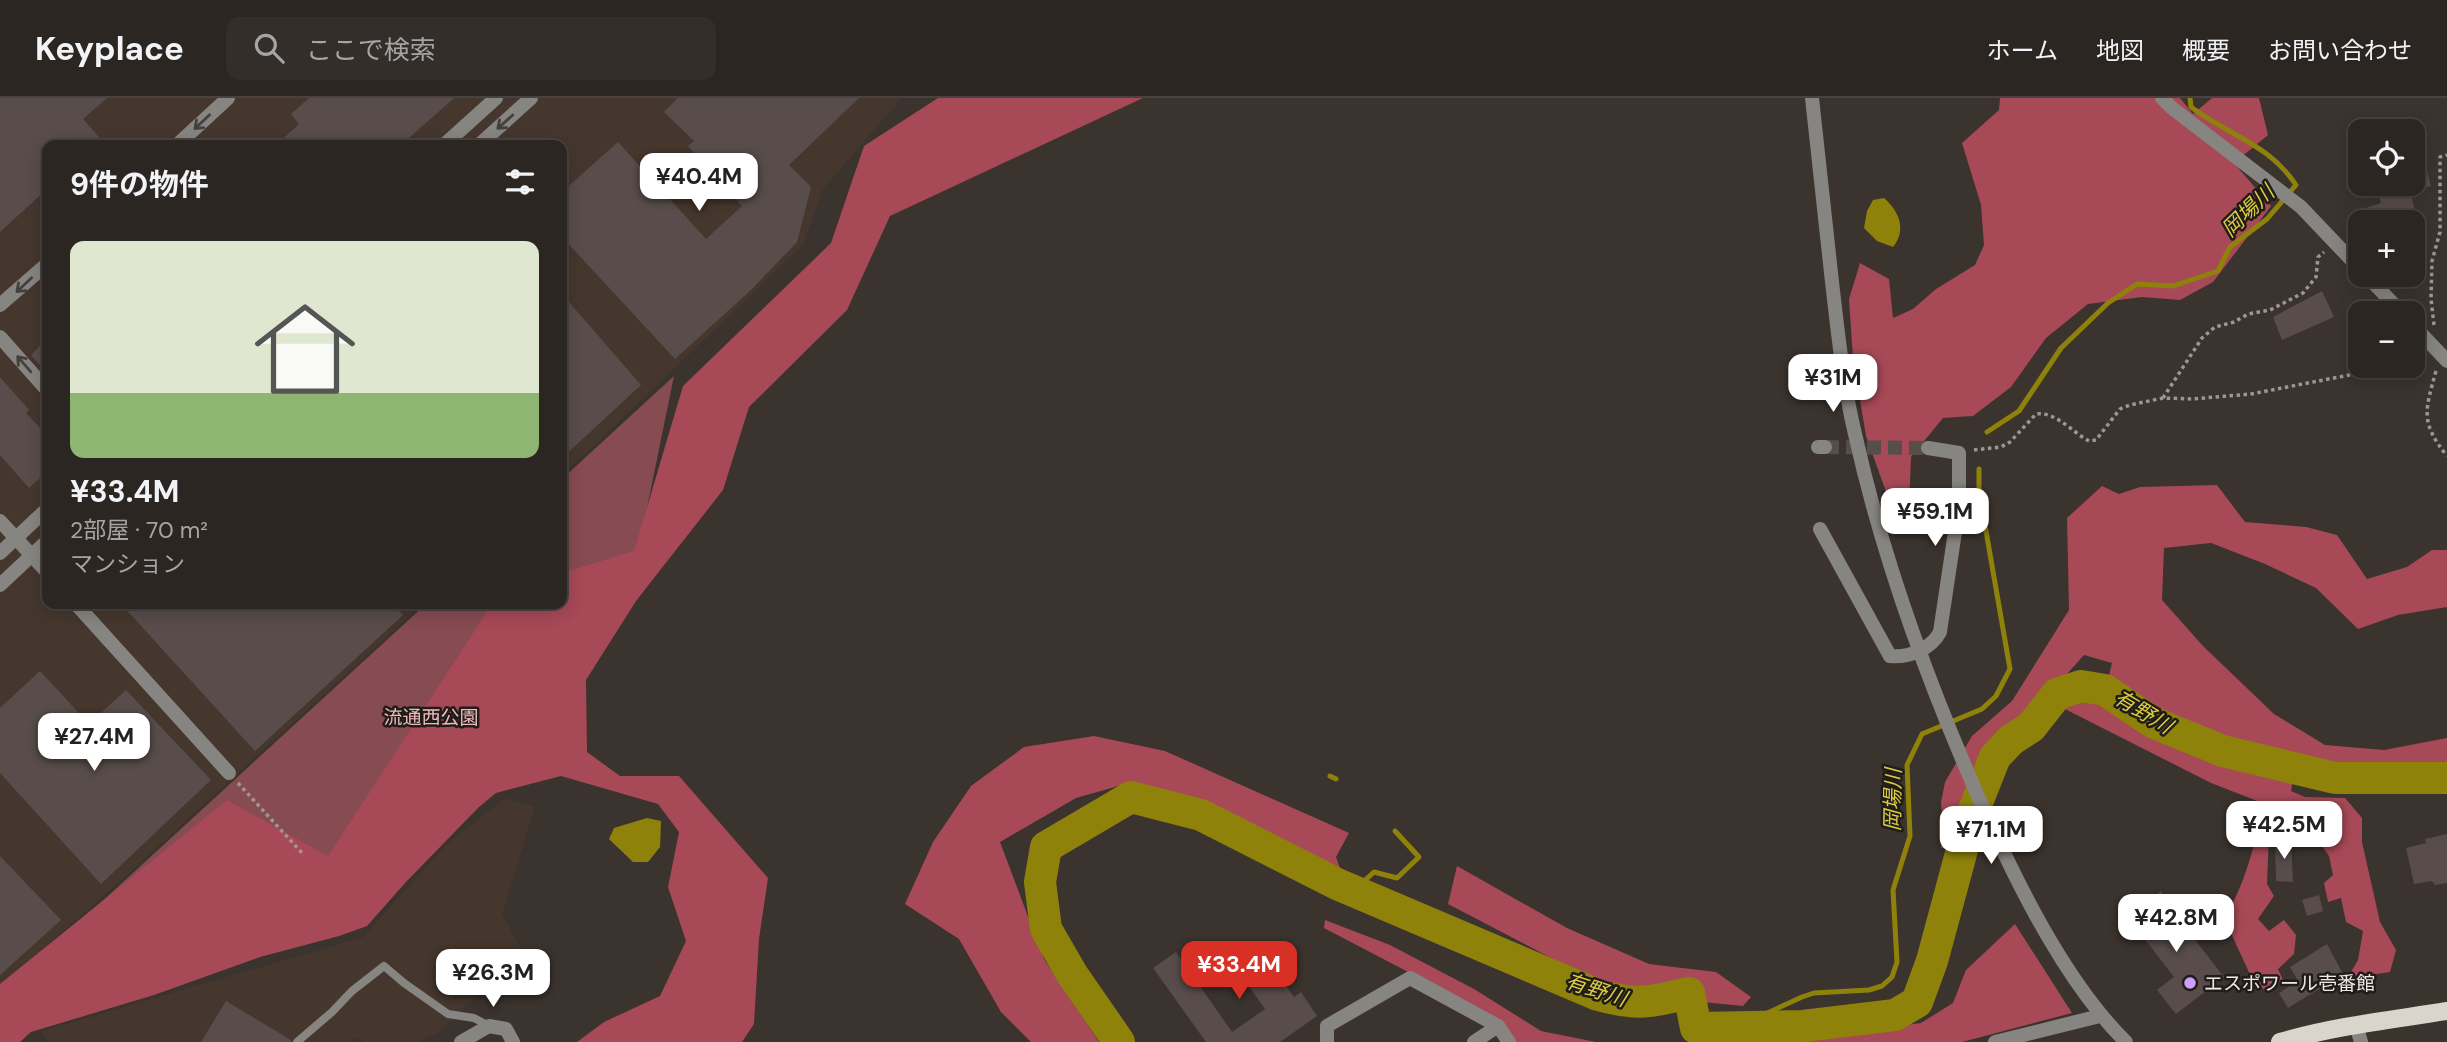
<!DOCTYPE html>
<html lang="ja">
<meta charset="utf-8">
<style>
body{margin:0;font-family:"DM Sans","Noto Sans JP",sans-serif;background:#342e2a;color:#f1f3f6;height:100vh;display:flex;flex-direction:column;font-size:26px;white-space:nowrap}
*{box-sizing:border-box;margin:0}
p{font-size:23px;color:#a6a5a5}
.icon{flex:none;width:38px;height:38px;fill:none;stroke:currentColor;stroke-width:2;stroke-linecap:round;stroke-linejoin:round}
.map{position:relative;flex:1;overflow:hidden}
.sheet{position:absolute;left:42px;top:42px;width:525px;height:469px;display:flex;flex-direction:column;background:#2c2622;border-radius:14px;box-shadow:0 4px 18px #0003,0 0 0 2px #484340}
.sheet>*{flex:none}
.tools{position:absolute;left:2348px;top:21px;display:grid;gap:14px}
.tools a{display:grid;place-items:center;width:77px;height:77px;border-radius:14px;background:#2c2622;box-shadow:0 4px 18px #0003,0 0 0 2px #484340;font-size:35px}
.price{position:absolute;translate:-50% -60px;padding:0 16px;border-radius:14px;background:#fff;color:#222;font-size:23px;line-height:46px;filter:drop-shadow(0 2px 4px #0008)}
.price::after{content:'';position:absolute;left:50%;top:42px;width:21px;height:16px;margin-left:-10px;background:inherit;clip-path:polygon(0 0,100% 0,50% 100%)}
.price.selected{background:#d93025;color:#fff}
ul{padding:0;list-style:none}
li{display:grid;align-content:center;gap:14px;height:371px;padding:0 28px}
li span{display:grid;place-items:center;height:217px;border-radius:14px;color:#555}
li>.icon{margin-inline-start:auto}
span .icon{width:126px;height:126px;fill:#fffc;stroke-width:1}
li b{font-size:30px}
h2{display:flex;justify-content:space-between;align-items:center;height:84px;padding:0 28px;font-size:30px}
header{display:flex;align-items:center;gap:42px;box-sizing:border-box;height:98px;padding:0 35px;background:#2c2622;border-bottom:2px solid #484340}
header strong{font-size:33px}
nav{display:flex;gap:38px;margin-inline-start:auto;font-size:24px}
.search{width:490px;height:63px;background:#342e2a;display:flex;align-items:center;gap:18px;box-sizing:border-box;padding:0 24px;border-radius:14px;color:#a6a5a5;font-size:26px}
.map>svg:first-child{display:block}
.built{fill:#45372d}
.green{fill:#874b52}
.forest{fill:#a74957}
.water{fill:#8f820b}
.lines{fill:none;stroke-linecap:round;stroke-linejoin:round}
.stream{stroke:#8f820b;stroke-width:5}
.river{stroke:#8f820b;stroke-width:32}
.building{fill:#584d4a}
.minor-tunnel{stroke:#564e49;stroke-width:14;stroke-dasharray:14 7;stroke-linecap:butt}
.path{stroke:#9d9792;stroke-width:3.5;stroke-dasharray:3.5 3.5;stroke-linecap:butt}
.service{stroke:#878581;stroke-width:8}
.minor{stroke:#878581;stroke-width:14}
.tertiary{stroke:#878581;stroke-width:14}
.primary{stroke:#dad5cc;stroke-width:18}
.oneway{stroke:#44413d}
.poi-dot{fill:#cf9dff;stroke:#201c19;stroke-width:2.5}
.labels{text-anchor:middle;dominant-baseline:central;stroke-width:5;stroke-linejoin:round;paint-order:stroke}
.park-label{font-size:19px;fill:#f0bbbf;stroke:#201c19}
.poi-label{font-size:19px;fill:#ede8e4;stroke:#201c19;text-anchor:start}
.water-label{font-size:21px;font-style:italic;fill:#dccc41;stroke:#201c19}
</style>
<header>
<strong>Keyplace</strong>
<div class="search"><svg class="icon" aria-label="search" viewBox="0 0 24 24"><circle cx="10" cy="10" r="6"/><path d="M15 15l6 6"/></svg>ここで検索</div>
<nav><a>ホーム</a><a>地図</a><a>概要</a><a>お問い合わせ</a></nav>
</header>
<div class="map">
<svg width="2447" height="944" viewBox="0 0 2447 944">
<rect width="100%" height="100%" fill="#3b332e"/>
<g class="built">
<polygon points="0,0 902,0 823,91 803,147 562,378 562,47 47,47 47,506 423,506 128,776 0,889"/>
<polygon points="505,700 535,709 502,816 522,853 438,935 417,944 365,944 355,940 352,944 47,944 42,933 363,839 449,744"/>
</g>
<polygon class="green" points="674,278 631,488 334,819 0,897 426,506 562,506 562,381"/>
<g class="forest">
<polygon points="938,0 1143,0 890,118 847,212 749,309 723,392 636,503 586,582 587,654 620,678 679,678 768,780 759,841 754,926 742,944 577,944 604,924 660,898 686,843 668,789 679,734 658,706 561,678 496,695 479,709 406,784 367,828 339,838 260,859 154,897 31,934 20,944 0,944 0,886 227,702 328,758 492,506 562,506 562,475 634,453 683,288 831,145 864,48"/>
<polygon points="2000,0 2180,0 2193,16 2212,0 2259,0 2268,37 2234,65 2271,108 2213,184 2180,202 2142,199 2088,206 2046,240 2011,289 1973,318 1943,320 1911,359 1909,410 1893,413 1866,338 1853,260 1849,201 1860,165 1889,181 1893,220 1913,211 1936,191 1975,167 1984,147 1981,107 1962,45 1999,12"/>
<path d="M2217,387L2245,424L2306,429L2337,437L2367,481L2407,469L2432,452H2447V509L2398,517L2358,531L2316,490L2265,466L2211,445L2164,450L2162,502L2203,548L2274,616L2325,647L2384,652L2447,640V689L2420,690L2349,686L2294,675L2291,693L2305,699L2345,700L2362,720V744L2380,824L2396,852L2390,874L2357,879L2351,874L2358,862L2363,833L2346,824L2341,800L2328,804L2324,785L2333,777L2329,758L2311,732L2280,723L2269,735L2267,786L2274,798L2258,821L2269,833L2284,822L2296,837L2294,856L2278,871L2283,882L2274,890L2265,892L2253,883L2224,820C2246,787 2254,745 2265,706L2211,685L2059,608L2077,582H2108L2112,565L2084,557L2025,623L1995,636L1955,751L1941,750L1943,728L1941,704L1945,684L1972,638L2012,603L2069,512L2067,420L2102,388L2119,396L2140,389Z"/>
<polygon points="1094,638 1165,653 1349,735 1336,759 1342,776 1192,706 1129,685 1076,700 1000,744 1044,861 1099,944 1031,944 1001,914 959,841 905,806 933,744 971,688 1024,649"/>
<polygon points="1457,768 1567,830 1649,866 1716,874 1751,899 1743,908 1620,896 1448,806"/>
<polygon points="1325,822 1390,847 1474,891 1541,933 1596,944 1516,944 1500,922 1324,830"/>
<polygon points="2015,826 2072,915 1962,944 1740,944 1835,936 1921,925 1953,905 1966,872"/>
</g>
<g class="water">
<path d="M1884,100C1899,113 1907,132 1893,149L1877,143L1864,130L1867,113L1873,102Z"/>
<polygon points="647,720 661,723 660,749 648,764 633,764 609,741 614,730"/>
</g>
<g class="lines">
<g class="stream">
<path d="M1987,334L2019,313L2061,250L2108,205L2137,186L2173,188L2218,173L2230,149L2267,121L2296,87C2269,46 2228,37 2191,9L2190,0"/>
<polyline points="1330,678 1336,681"/>
<polyline points="1358,794 1362,785 1374,774 1397,780 1419,759 1395,733"/>
<polyline points="1737,929 1802,899 1814,895 1869,892 1882,888 1892,879 1897,864 1893,792 1910,738 1907,667 1922,636 1982,611 1996,598 2010,571 1979,393 1979,371"/>
</g>
<path class="river" d="M1119,944L1072,876L1046,831L1040,784L1046,749L1131,699L1201,717L1337,786L1598,897C1636,908 1652,904 1689,895L1696,930L1803,928L1895,917L1917,904L1932,863L1970,722L1995,659L2011,642L2031,629L2057,596L2081,588L2105,592L2154,625L2223,653L2335,680H2447"/>
</g>
<g class="building">
<polygon points="0,0 107,0 83,21 106,47 47,47 47,91 0,134"/>
<polygon points="309,0 454,0 401,47 276,47 299,26 291,16"/>
<polygon points="678,0 859,0 789,67 811,89 797,144 752,191 675,261 562,139 562,94 618,44 706,141 742,108 688,48 694,43 664,14"/>
<polygon points="2426,69 2431,88 2413,93 2413,72"/>
<polygon points="2409,89 2418,124 2370,124 2366,110 2381,105 2379,98"/>
<polygon points="2322,193 2334,219 2282,242 2273,219"/>
<polygon points="562,196 641,287 562,360"/>
<polygon points="47,241 47,275 31,257"/>
<polygon points="0,279 29,312 26,315 47,337 47,374 29,390 0,357"/>
<polygon points="121,506 392,506 403,517 255,653"/>
<polygon points="40,573 89,626 126,592 211,682 101,786 0,675 0,610"/>
<polygon points="2447,736 2447,785 2435,787 2432,783 2414,786 2406,750 2426,745 2425,741"/>
<polygon points="2291,742 2293,784 2276,783 2275,743"/>
<polygon points="0,758 61,822 0,877"/>
<polygon points="2161,793 2170,810 2224,879 2176,916 2157,892 2174,879 2140,835 2145,832 2132,815"/>
<polygon points="2319,797 2323,813 2307,818 2302,802"/>
<polygon points="1253,844 1294,899 1301,894 1317,918 1280,944 1206,944 1153,870 1176,854 1232,934 1265,911 1229,860"/>
<polygon points="2327,846 2343,876 2288,910 2279,895 2298,883 2290,869"/>
<polygon points="226,903 291,942 291,944 201,944"/>
</g>
<g class="lines">
<polyline class="minor-tunnel" points="1825,349 1928,350"/>
<g class="path">
<polyline points="2434,227 2431,201 2432,163 2440,134 2440,59 2447,57"/>
<polyline points="2413,264 2425,262"/>
<path d="M2436,273C2425,313 2420,324 2447,358"/>
<polyline points="2163,300 2202,240 2215,229 2234,224 2248,216 2270,212 2303,195 2316,179 2318,159 2324,154"/>
<path d="M1974,352L2001,349L2010,344L2036,316C2056,313 2073,335 2089,343L2096,342L2120,311L2130,307L2163,300L2192,301L2251,296L2396,268"/>
<polyline points="238,685 302,755"/>
</g>
<polyline class="service" points="297,944 332,914 352,893 384,868 404,885 448,916 474,920 489,928"/>
<g class="minor">
<polyline points="2162,0 2172,10 2301,109 2361,172"/>
<polyline points="177,47 228,0"/>
<polyline points="2366,177 2402,215"/>
<polyline points="0,207 47,166"/>
<polyline points="2413,227 2447,263"/>
<polyline points="0,239 47,292"/>
<polyline points="1818,349 1825,349"/>
<path d="M1820,431L1890,558C1909,560 1931,551 1940,534L1959,407V355L1928,350"/>
<polyline points="2356,927 2361,944"/>
<polyline points="461,944 489,928 506,931 513,944"/>
<polyline points="1327,944 1327,928 1410,880 1498,928 1509,944"/>
<polyline points="1474,944 1498,928"/>
<polyline points="1995,944 2100,918"/>
</g>
<g class="tertiary">
<path d="M1812,0C1819,61 1825,123 1832,184C1838,235 1843,286 1855,336C1885,471 1933,599 1990,725C2023,797 2069,888 2126,944"/>
<polyline points="444,47 496,0"/>
<polyline points="479,47 531,0"/>
<polyline points="0,423 47,474"/>
<polyline points="0,455 47,411"/>
<polyline points="0,487 47,443"/>
<polyline points="76,506 229,675"/>
</g>
<path class="primary" d="M2280,944C2335,928 2391,922 2447,913"/>
</g>
<defs><path id="oneway-shaft" d="M-6 0H5M1.5-3L5.5 0L1.5 3" fill="none" stroke-width="1.6" stroke-linecap="round" stroke-linejoin="round" transform="scale(1.75)"/></defs>
<g class="oneway">
<use href="#oneway-shaft" transform="translate(202 24) rotate(137)"/>
<use href="#oneway-shaft" transform="translate(505 24) rotate(138)"/>
<use href="#oneway-shaft" transform="translate(24 187) rotate(137)"/>
<use href="#oneway-shaft" transform="translate(24 266) rotate(-131)"/>
</g>
<circle class="poi-dot" cx="2190" cy="885" r="7"/>
<g class="labels">
<g class="park-label">
<text x="431" y="619">流通西公園</text>
</g>
<g class="poi-label">
<text x="2204" y="885">エスポワール壱番館</text>
</g>
<g class="water-label">
<text transform="translate(2248 113) rotate(-44)">岡場川</text>
<text transform="translate(2143 614) rotate(31)">有野川</text>
<text transform="translate(1893 702) rotate(-89)">岡場川</text>
<text transform="translate(1596 892) rotate(18)">有野川</text>
</g>
</g>
</svg>
<div class="tools">
<a><svg class="icon" aria-label="locate" viewBox="0 0 24 24"><circle cx="12" cy="12" r="6"/><path d="M12 2v4M12 18v4M2 12h4M18 12h4"/></svg></a>
<a>+</a>
<a>−</a>
</div>
<b class="price" style="left:699px;top:115px">¥40.4M</b>
<b class="price" style="left:1833px;top:316px">¥31M</b>
<b class="price" style="left:1935px;top:450px">¥59.1M</b>
<b class="price" style="left:94px;top:675px">¥27.4M</b>
<b class="price" style="left:2284px;top:763px">¥42.5M</b>
<b class="price" style="left:1991px;top:768px">¥71.1M</b>
<b class="price" style="left:2176px;top:856px">¥42.8M</b>
<b class="price selected" style="left:1239px;top:903px">¥33.4M</b>
<b class="price" style="left:493px;top:911px">¥26.3M</b>
<section class="sheet">
<h2>9件の物件<svg class="icon" aria-label="filters" viewBox="0 0 24 24"><path d="M4 7h16M4 17h16"/><circle cx="9" cy="7" r="2"/><circle cx="15" cy="17" r="2"/></svg></h2>
<ul>
<li><span style="background:linear-gradient(#dfe7d0 70%,#8fb573 0)"><svg class="icon" aria-label="home" viewBox="0 0 24 24"><path d="M3 11l9-7 9 7M6 9v11h12V9"/></svg></span><div><b>¥33.4M</b><p>2部屋 · 70 m²</p><p>マンション</p></div></li>
</ul>
</section>
</div>
